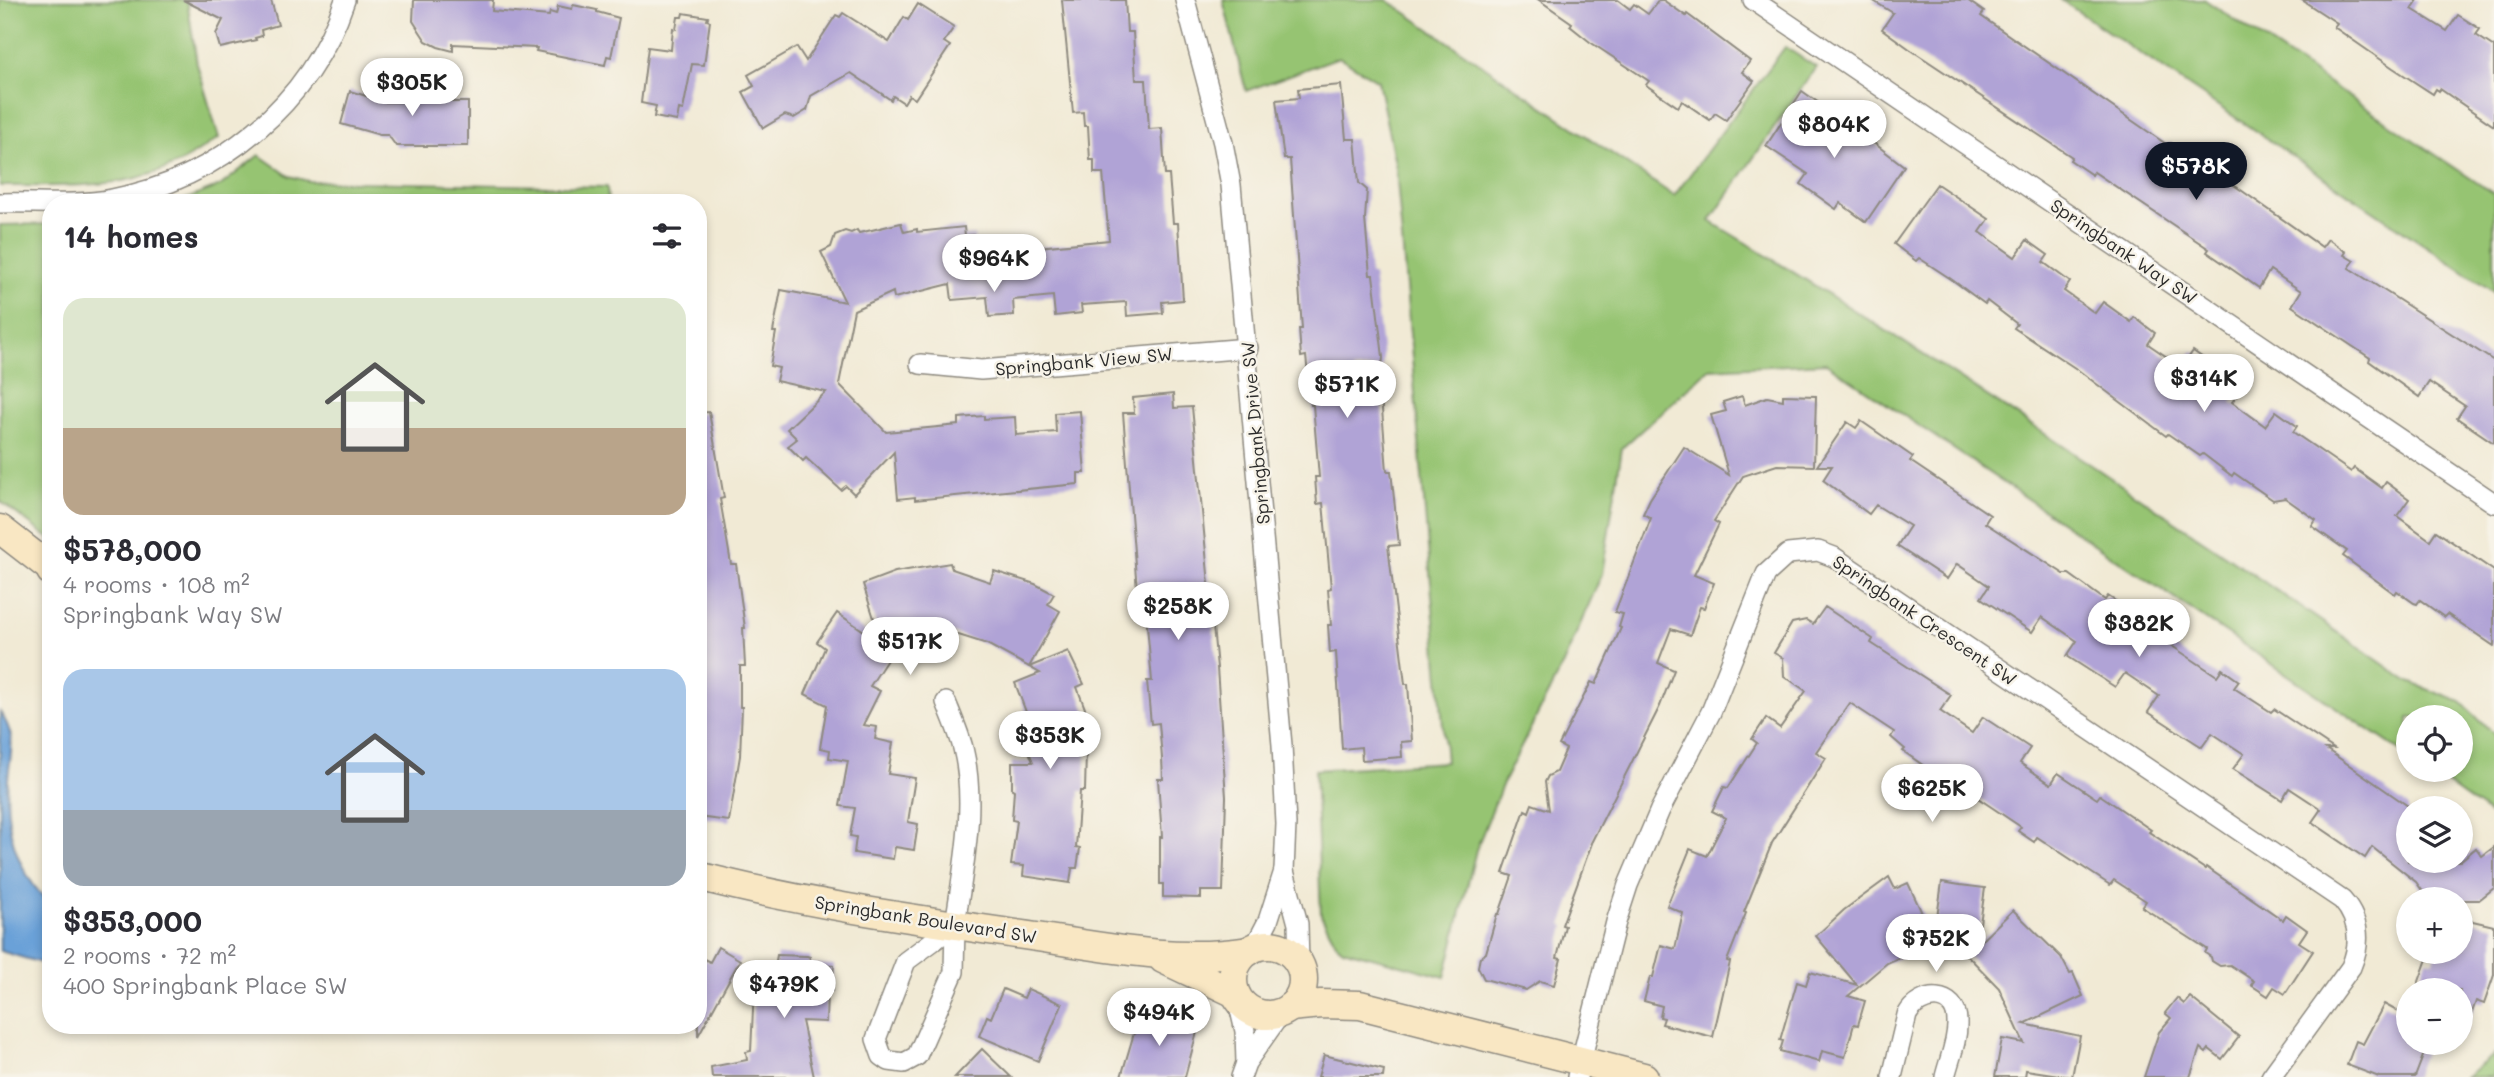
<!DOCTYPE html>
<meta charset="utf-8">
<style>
body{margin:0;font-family:Mali,sans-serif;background:#f2f2f3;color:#2b2b33;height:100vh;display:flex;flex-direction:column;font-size:26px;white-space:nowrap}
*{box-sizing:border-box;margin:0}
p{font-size:23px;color:#7c7c81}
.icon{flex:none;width:38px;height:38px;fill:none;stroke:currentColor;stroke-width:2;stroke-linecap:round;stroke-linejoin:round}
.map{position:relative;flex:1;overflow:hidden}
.panel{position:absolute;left:42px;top:194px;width:665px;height:840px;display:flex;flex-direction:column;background:#fff;border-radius:28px;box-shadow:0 4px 10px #0003}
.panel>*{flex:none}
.controls{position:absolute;left:2396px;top:705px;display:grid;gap:14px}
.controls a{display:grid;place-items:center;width:77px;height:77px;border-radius:50%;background:#fff;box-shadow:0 4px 10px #0003;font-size:35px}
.price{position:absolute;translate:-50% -60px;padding:0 16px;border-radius:24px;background:#fff;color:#222;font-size:23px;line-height:46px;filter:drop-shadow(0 2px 4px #0008)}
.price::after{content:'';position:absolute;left:50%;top:42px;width:21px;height:16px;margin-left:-10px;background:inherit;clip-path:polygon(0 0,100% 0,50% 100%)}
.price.current{background:#111827;color:#fff}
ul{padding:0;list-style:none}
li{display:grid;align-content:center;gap:14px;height:371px;padding:0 21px}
li span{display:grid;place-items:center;height:217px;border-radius:21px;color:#555}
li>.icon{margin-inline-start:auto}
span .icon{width:126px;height:126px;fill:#fffc;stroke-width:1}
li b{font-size:30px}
h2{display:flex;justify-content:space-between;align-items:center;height:84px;padding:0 21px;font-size:30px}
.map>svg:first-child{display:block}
.green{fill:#96c472;stroke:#60784e;stroke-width:2}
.water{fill:#6ba1d8;stroke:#4b6682;stroke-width:2}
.building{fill:#b0a3d6}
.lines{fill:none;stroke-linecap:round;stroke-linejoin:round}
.street-casing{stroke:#8e8a80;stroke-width:22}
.secondary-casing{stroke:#8e8a80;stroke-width:31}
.street{stroke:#fff;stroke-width:19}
.secondary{stroke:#f9e7c3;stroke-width:28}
.labels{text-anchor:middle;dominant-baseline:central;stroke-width:5;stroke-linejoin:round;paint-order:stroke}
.street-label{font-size:18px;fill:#2b2b2b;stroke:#f7f3e8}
</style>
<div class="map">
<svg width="2494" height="1077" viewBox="0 0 2494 1077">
<rect width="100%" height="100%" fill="#f7f3e8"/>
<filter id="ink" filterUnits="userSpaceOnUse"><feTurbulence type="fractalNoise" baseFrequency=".0143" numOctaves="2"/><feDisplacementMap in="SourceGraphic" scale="14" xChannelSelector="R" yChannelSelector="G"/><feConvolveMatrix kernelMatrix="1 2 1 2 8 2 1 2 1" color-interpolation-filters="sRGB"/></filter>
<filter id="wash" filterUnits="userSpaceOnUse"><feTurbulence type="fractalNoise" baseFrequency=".00686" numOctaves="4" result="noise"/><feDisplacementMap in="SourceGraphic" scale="28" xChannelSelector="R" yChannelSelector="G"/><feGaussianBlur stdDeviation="1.57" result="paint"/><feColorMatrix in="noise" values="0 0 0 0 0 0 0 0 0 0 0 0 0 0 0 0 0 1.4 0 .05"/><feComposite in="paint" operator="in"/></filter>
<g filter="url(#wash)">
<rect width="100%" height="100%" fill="#f1ead5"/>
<g class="green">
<path d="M0,0H187L197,64L219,138C205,146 192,157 177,164C123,190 59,186 0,186Z"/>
<path d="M1223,0H1387L1674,196L1785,47L1816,67L1710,221C1949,366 2180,523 2409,682L2461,702L2494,734V817L2428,770H2460V718H2408V756L1826,363L1709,369L1622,448L1602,574L1563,664L1503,783L1476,850L1445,977L1343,949L1336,943L1321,915L1315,770L1446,762L1396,168L1378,81L1339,57L1246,91Z"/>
<polygon points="2061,0 2205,0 2494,194 2494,292"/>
<polygon points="259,155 289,176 308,181 607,187 608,203 589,203 577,199 553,203 176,203 220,186"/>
<polygon points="51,224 51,540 0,501 0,225"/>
<polygon points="2494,1055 2494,1077 2465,1077"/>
</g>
<path class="water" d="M0,712C18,738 10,751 8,780C4,826 16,872 51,905V966L0,951Z"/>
<g id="blocks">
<g class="building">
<polygon points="183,0 271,0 278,25 261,30 262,36 255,38 256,40 220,48 216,34 223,20"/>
<polygon points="414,0 493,0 492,11 549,16 550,12 556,14 558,6 572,9 573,5 597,10 597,12 619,18 611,57 607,56 605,65 536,51 537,48 453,44 453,51 438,47 426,41 413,21"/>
<polygon points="1062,0 1125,0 1127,32 1133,32 1136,80 1146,80 1149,129 1162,128 1165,175 1169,175 1173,223 1178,223 1183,300 1162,302 1163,313 1127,316 1126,302 1081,305 1082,313 1055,316 1053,296 1013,300 1014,315 989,317 987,297 952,300 950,284 894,298 893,292 854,310 839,384 886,432 959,425 959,418 984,416 984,419 1015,417 1016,435 1056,432 1055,413 1080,411 1085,473 1078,473 1078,484 915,500 915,497 898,499 894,452 854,494 846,486 841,490 806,458 803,461 788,446 797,439 787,429 826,392 776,381 779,368 770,366 776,332 773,332 781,290 845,302 821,252 831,247 835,235 845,231 851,233 857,230 859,233 901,223 904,232 917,229 917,232 964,227 965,236 974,235 976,253 1109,240 1103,173 1094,173 1094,160 1090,160 1088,126 1084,126 1083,112 1073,113"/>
<polygon points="1539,0 1618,0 1630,9 1634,4 1648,14 1659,0 1663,0 1686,16 1687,14 1750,61 1742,72 1754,81 1726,120 1715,113 1710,120 1682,101 1678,107 1646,85 1649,81 1590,42 1570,26 1572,23"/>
<polygon points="1872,0 1967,0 1984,12 1981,16 2166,144 2171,143 2211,169 2322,247 2328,239 2346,252 2344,255 2354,261 2349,268 2494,361 2494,443 2457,418 2465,406 2429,382 2419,397 2369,361 2370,358 2292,306 2301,291 2270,270 2259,288 2207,252 2209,249 2094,172 2092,175 2070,160 2072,157 1911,50 1882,29 1893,13"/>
<polygon points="2302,0 2418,0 2412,9 2447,31 2458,15 2480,29 2476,35 2494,47 2494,126 2440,89 2439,91 2436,89 2433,94 2393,68 2334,27 2337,23"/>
<polygon points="918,4 954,27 944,42 950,46 915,99 909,95 904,103 893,96 891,100 851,73 811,96 807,110 794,118 785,115 763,128 743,92 754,86 748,75 797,47 806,61 836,15 840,17 843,13 889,42 904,17 908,20"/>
<polygon points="683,13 708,17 707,20 710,21 704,65 692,64 683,110 679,109 677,121 654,117 656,106 641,103 648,47 671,50 673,28 676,29 678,17 682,17"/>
<polygon points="1341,85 1346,139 1355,139 1359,183 1367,190 1365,219 1370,275 1373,275 1383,357 1382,367 1352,370 1381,397 1387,471 1391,471 1399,545 1388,546 1405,684 1408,684 1412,741 1401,742 1402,757 1362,760 1361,747 1342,749 1336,652 1330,653 1328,625 1331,625 1328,589 1331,588 1323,503 1317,504 1315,477 1319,477 1313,405 1311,405 1306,356 1301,357 1299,329 1302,329 1290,159 1284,159 1276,100 1299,98 1298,89"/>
<polygon points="408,89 452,90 452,102 468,102 468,146 396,146 388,135 380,135 341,124 350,91 386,102 405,102"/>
<polygon points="1802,91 1826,108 1818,119 1851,142 1858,131 1904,166 1866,222 1840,203 1836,209 1801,184 1808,174 1766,146"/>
<polygon points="1937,184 1989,219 1980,232 2015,257 2027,240 2048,255 2043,262 2070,282 2064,291 2095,313 2103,302 2131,322 2134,317 2155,333 2148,344 2182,367 2193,351 2216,367 2210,375 2238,394 2232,402 2265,426 2276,411 2297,426 2293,432 2351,472 2354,468 2382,488 2386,482 2409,499 2397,516 2430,540 2436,531 2494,571 2494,646 2447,614 2444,617 2420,600 2417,604 2414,603 2397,591 2395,594 2343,556 2347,551 2312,526 2316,520 2285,498 2273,500 2234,473 2232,476 2203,454 2200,456 2168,434 2166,436 2078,370 2014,328 2017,324 1987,301 1985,304 1951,279 1919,258 1916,261 1894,244"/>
<polygon points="1173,394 1174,408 1192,407 1217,668 1226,797 1223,891 1201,891 1201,898 1163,897 1163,884 1160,884 1160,837 1162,837 1158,779 1163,779 1162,758 1159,723 1151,724 1147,681 1152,681 1146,614 1139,615 1123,413 1134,413 1133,398"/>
<polygon points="1783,395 1816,396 1814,466 1777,465 1743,476 1714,521 1719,524 1694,575 1714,583 1704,608 1700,607 1690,635 1671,629 1658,663 1674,670 1660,706 1591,843 1592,843 1562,925 1565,926 1557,958 1561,959 1554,985 1540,981 1526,990 1484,979 1478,967 1480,957 1486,953 1497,914 1499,914 1512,876 1503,873 1525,810 1529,812 1532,804 1549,810 1545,782 1548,776 1556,772 1566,749 1559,745 1591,682 1596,684 1621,628 1619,627 1623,614 1615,612 1651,518 1643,514 1650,499 1684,447 1729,475 1711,415 1726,411 1723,402 1742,396 1745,405 1767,397 1783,400"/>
<polygon points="709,412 724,498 720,499 731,564 736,564 745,628 743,628 745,666 740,666 740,707 742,707 740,756 729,821 698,817 698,413"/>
<polygon points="1861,421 1913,457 1910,461 1990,515 1985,523 2064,574 2069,574 2105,600 2108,596 2155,628 2154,630 2168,639 2166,642 2217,676 2222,669 2239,681 2234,688 2271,712 2274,709 2334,749 2326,749 2408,806 2408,861 2460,861 2476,848 2482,856 2494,847 2494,888 2479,900 2429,900 2416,882 2372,847 2365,858 2312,822 2321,809 2289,788 2282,800 2233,769 2244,754 2212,733 2202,747 2148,712 2159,696 2125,673 2115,687 2067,656 2077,641 2042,617 2032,632 1981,598 1989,586 1957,564 1947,579 1897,546 1910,526 1876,505 1869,514 1823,480 1832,466 1817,466 1847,422 1856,428"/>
<polygon points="950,563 952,569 990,582 994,571 1035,584 1054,594 1048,604 1060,611 1029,667 987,644 946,631 898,643 870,686 880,691 863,725 877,727 875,739 893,743 888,774 915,778 908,822 918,824 914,850 895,847 893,859 854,853 856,837 850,836 855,808 840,806 848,761 829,758 830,750 820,748 827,705 805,694 825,648 817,642 837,613 882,643 863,584 895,572"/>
<polygon points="1825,607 1873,639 1871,643 1951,695 1940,711 1972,733 1983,717 2030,748 2020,763 2051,784 2058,773 2097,799 2100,795 2151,830 2149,832 2205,869 2206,867 2283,920 2286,915 2307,930 2299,942 2313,951 2285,994 2274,987 2268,996 2251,985 2254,981 2230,965 2220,966 2212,961 2211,957 2205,953 2207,949 2142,907 2146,901 2114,880 2110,885 2037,837 2034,842 2018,831 2021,827 1957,784 1955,788 1903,751 1905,749 1891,737 1894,732 1850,703 1816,752 1826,758 1772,843 1744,912 1746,913 1727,961 1730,962 1713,1037 1662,1024 1664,1018 1660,1017 1662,1006 1644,1001 1650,977 1653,977 1661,945 1675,949 1683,913 1667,906 1690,849 1707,856 1726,818 1712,811 1724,787 1728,788 1757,743 1752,739 1766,718 1780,728 1806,691 1784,676 1783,658 1774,653 1792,623 1806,620 1813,624"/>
<polygon points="1068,651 1084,684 1077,687 1087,714 1085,791 1080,791 1076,847 1080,848 1077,868 1072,868 1070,883 1023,876 1024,866 1011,865 1017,821 1012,820 1014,790 1012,789 1012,762 1033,762 1015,717 1026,712 1015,683 1040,673 1029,667"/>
<polygon points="1889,877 1895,889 1908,883 1934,939 1942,882 1960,885 1985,888 1977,945 2013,910 2061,957 2070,974 2073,973 2083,996 2024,1024 2080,1036 2072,1077 2026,1070 2025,1077 1995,1077 2002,1039 2024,1043 1999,988 1967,955 1920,948 1887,963 1848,996 1865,1001 1858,1025 1854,1024 1845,1057 1822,1051 1819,1062 1780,1051 1783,1041 1780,1040 1797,982 1806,985 1810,972 1857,985 1816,936 1844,910"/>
<polygon points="2460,918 2494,926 2494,975 2484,1004 2476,1001 2464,1036 2460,1036 2460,990 2416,990 2427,959 2434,961 2436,952 2460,952"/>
<polygon points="718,947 740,960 698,1036 698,956 710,962"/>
<polygon points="777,955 807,956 810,957 809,964 834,965 832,991 827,991 826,1022 802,1021 814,1077 712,1077 711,1067 747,1060 746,1052 751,1051 755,968 773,978"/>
<polygon points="1003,989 1024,998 1028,989 1062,1004 1038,1061 979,1036 987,1016 991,1018"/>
<polygon points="2190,997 2239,1037 2222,1059 2209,1049 2206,1053 2200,1048 2190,1077 2144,1077 2159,1032 2171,1018 2165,1013 2177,998 2184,1004"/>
<polygon points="2384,1004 2408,1017 2408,1043 2428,1043 2415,1077 2379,1077 2347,1065 2356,1041 2363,1044"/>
<polygon points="1141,1010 1178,1020 1176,1027 1197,1032 1185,1077 1121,1077"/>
<polygon points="982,1049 1011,1077 955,1077"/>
<polygon points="1324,1055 1384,1070 1383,1077 1318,1077"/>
</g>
</g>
</g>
<g filter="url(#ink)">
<use href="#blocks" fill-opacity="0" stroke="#8e8a80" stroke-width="2"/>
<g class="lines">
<g class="street-casing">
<g id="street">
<polyline points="1185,0 1223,143 1231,185 1282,745 1286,824 1284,871 1298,924 1299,965"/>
<polyline points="1753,0 2494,503"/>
<path d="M0,203C37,202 76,206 112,199C219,179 310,104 345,0"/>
<polyline points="920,364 981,370 1248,348"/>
<path d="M946,702C952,717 959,733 963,748C977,805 963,868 955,925"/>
<polygon points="955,925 954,972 917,1056 904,1063 889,1061 882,1056 876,1039 906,961"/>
<polyline points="1254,948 1268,921 1284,871"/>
<polyline points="1237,997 1245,1031 1246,1063"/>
<polyline points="1241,1077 1246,1063 1281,1013"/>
<path d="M1577,1077L1616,922L1628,885L1660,810L1711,712L1766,574L1788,554L1818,551L1834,557L2342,900C2360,920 2361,943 2351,967L2271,1077"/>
<path d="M1892,1077L1907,1015C1920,991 1957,991 1957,1022C1958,1040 1949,1060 1945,1077"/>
</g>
</g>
<g class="secondary-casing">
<g id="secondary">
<polyline points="0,529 49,567 51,571"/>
<path d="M698,876C805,904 914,919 1023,935C1101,946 1170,963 1249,951"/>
<circle cx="1268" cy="980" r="35"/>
<polyline points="1163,959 1235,993"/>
<polyline points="1290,1007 1321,1004 1360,1005 1644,1077"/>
</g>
</g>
<use href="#street" class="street"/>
<use href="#secondary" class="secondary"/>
</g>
</g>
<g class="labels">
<g class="street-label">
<text transform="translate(2124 251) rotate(34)">Springbank Way SW</text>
<text transform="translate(1084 361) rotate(-5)">Springbank View SW</text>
<text transform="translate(1255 433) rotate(-95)">Springbank Drive SW</text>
<text transform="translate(1925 620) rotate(34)">Springbank Crescent SW</text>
<text transform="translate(926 919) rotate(9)">Springbank Boulevard SW</text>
</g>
</g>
</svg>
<div class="controls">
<a><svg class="icon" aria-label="locate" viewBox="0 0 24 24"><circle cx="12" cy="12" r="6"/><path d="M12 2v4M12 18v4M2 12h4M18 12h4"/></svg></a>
<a><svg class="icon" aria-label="layers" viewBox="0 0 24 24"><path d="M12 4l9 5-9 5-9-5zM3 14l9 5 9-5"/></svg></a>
<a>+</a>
<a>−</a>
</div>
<b class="price" style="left:412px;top:118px">$305K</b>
<b class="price" style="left:1834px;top:160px">$804K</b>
<b class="price current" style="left:2196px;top:202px">$578K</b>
<b class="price" style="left:994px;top:294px">$964K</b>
<b class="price" style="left:2204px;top:414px">$314K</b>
<b class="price" style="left:1347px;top:420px">$571K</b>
<b class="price" style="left:1178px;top:642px">$258K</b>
<b class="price" style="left:2139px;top:659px">$382K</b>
<b class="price" style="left:910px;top:677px">$517K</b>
<b class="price" style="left:1050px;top:771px">$353K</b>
<b class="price" style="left:1932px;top:824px">$625K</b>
<b class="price" style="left:1936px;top:974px">$752K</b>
<b class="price" style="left:784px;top:1020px">$479K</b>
<b class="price" style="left:1159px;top:1048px">$494K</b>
<section class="panel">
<h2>14 homes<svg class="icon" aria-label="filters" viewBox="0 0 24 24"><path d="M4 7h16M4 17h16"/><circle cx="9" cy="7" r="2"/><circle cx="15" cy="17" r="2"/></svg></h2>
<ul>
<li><span style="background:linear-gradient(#dfe7d0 60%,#b9a48a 0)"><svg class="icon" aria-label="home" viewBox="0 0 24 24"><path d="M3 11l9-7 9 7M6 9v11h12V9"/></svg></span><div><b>$578,000</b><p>4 rooms · 108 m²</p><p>Springbank Way SW</p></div></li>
<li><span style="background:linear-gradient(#a9c7e8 65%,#9aa5b1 0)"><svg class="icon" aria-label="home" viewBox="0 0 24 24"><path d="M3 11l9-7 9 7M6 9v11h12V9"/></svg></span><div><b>$353,000</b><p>2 rooms · 72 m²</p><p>400 Springbank Place SW</p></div></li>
</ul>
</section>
</div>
